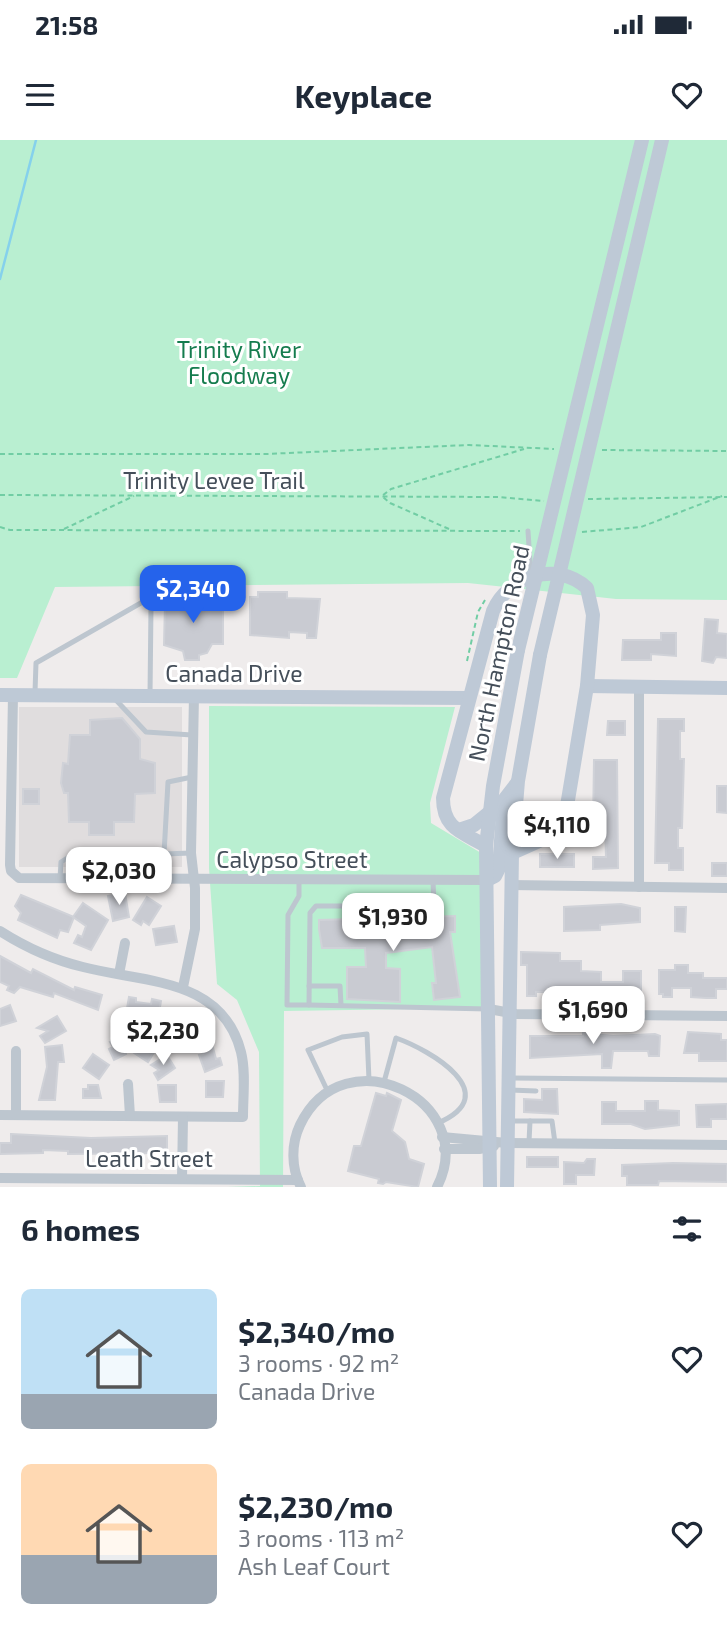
<!DOCTYPE html>
<meta charset="utf-8">
<style>
body{margin:0;font-family:"Exo 2",sans-serif;background:#f6f6f7;color:#1f2937;height:100vh;display:flex;flex-direction:column;font-size:26px;white-space:nowrap}
*{box-sizing:border-box;margin:0}
p{font-size:23px;color:#747a83}
.icon{flex:none;width:38px;height:38px;fill:none;stroke:currentColor;stroke-width:2;stroke-linecap:round;stroke-linejoin:round}
.map{position:relative;height:1047px;overflow:hidden}
.details{display:flex;flex-direction:column;background:#fff;flex:1}
.details>*{flex:none}
.price{position:absolute;translate:-50% -60px;padding:0 16px;border-radius:14px;background:#fff;color:#222;font-size:23px;line-height:46px;filter:drop-shadow(0 2px 4px #0008)}
.price::after{content:'';position:absolute;left:50%;top:42px;width:21px;height:16px;margin-left:-10px;background:inherit;clip-path:polygon(0 0,100% 0,50% 100%)}
.price.active{background:#2563eb;color:#fff}
ul{padding:0;list-style:none}
li{display:flex;align-items:center;gap:21px;height:175px;padding:0 21px}
li span{display:grid;place-items:center;flex:none;width:196px;height:140px;border-radius:10px;color:#555}
li>.icon{margin-inline-start:auto}
span .icon{width:84px;height:84px;fill:#fffc;stroke-width:1}
li b{font-size:30px}
h2{display:flex;justify-content:space-between;align-items:center;height:84px;padding:0 21px;font-size:30px}
.status{display:flex;justify-content:space-between;align-items:center;height:49px;padding:0 35px;background:#fff;direction:ltr}
.status svg{height:19px;fill:currentColor}
header{display:flex;justify-content:space-between;align-items:center;height:91px;padding:0 21px;background:#fff;font-size:32px;font-weight:700}
.map>svg:first-child{display:block}
.education{fill:#e0ddde}
.green{fill:#b9efd1}
.lines{fill:none;stroke-linecap:round;stroke-linejoin:round}
.stream{stroke:#85d1ec;stroke-width:2.5}
.building{fill:#c9cbd2;stroke:#d0d2d8;stroke-width:2}
.path{stroke:#71cda4;stroke-width:2;stroke-dasharray:5 3.5;stroke-linecap:butt}
.lane{stroke:#bdc6cf;stroke-width:5}
.street{stroke:#bdc6cf;stroke-width:10}
.secondary{stroke:#bec9d6;stroke-width:14}
.secondary-bridge{stroke:#bec9d6;stroke-width:14}
.labels{text-anchor:middle;dominant-baseline:central;stroke-width:6;stroke-linejoin:round;paint-order:stroke}
.park-label{font-size:23px;fill:#157c4e;stroke:#fff}
.street-label{font-size:23px;fill:#454f5a;stroke:#fff}
</style>
<div class="status"><b>21:58</b><svg viewBox="0 0 49 12"><path d="M0 12V9h3v3zM5 12V6h3v6zM10 12V3h3v9zM15 12V0h3v12zM26 1h20v11H26zM47 4h2v5h-2z"/></svg></div>
<header><svg class="icon" aria-label="menu" viewBox="0 0 24 24"><path d="M4 6h16M4 12h16M4 18h16"/></svg>Keyplace<svg class="icon" aria-label="heart" viewBox="0 0 24 24"><path d="M12 20l-8-8c-3-5 5-10 8-4 3-6 11-1 8 4z"/></svg></header>
<div class="map">
<svg width="727" height="1047" viewBox="0 0 727 1047">
<rect width="100%" height="100%" fill="#efecec"/>
<rect class="education" x="19" y="567" width="163" height="160"/>
<g class="green">
<polygon points="0,0 727,0 727,460 616,459 468,443 55,447 17,538 0,538"/>
<polygon points="209,566 455,567 430,663 431,683 481,713 481,868 284,871 283,1047 227,1047 260,1046 259,912 237,860 217,844 209,728"/>
</g>
<g class="lines">
<polyline class="stream" points="0,139 36,0"/>
</g>
<g class="building">
<polygon points="258,452 287,452 287,458 320,459 316,498 307,498 307,493 289,492 289,498 250,495 250,457 258,457"/>
<polygon points="199,453 206,454 207,462 223,462 223,504 212,504 207,513 199,515 199,520 185,520 183,511 164,505 165,462 177,462 177,454"/>
<polygon points="705,479 718,480 717,493 727,494 727,518 716,517 713,523 702,521"/>
<polygon points="661,493 676,493 676,516 651,514 651,520 622,520 623,500 661,500"/>
<polygon points="122,578 140,599 140,619 155,623 155,653 135,654 134,682 114,682 114,695 89,695 89,682 69,682 68,653 64,653 61,643 63,623 68,624 70,595 90,595 90,580"/>
<polygon points="658,579 684,579 684,591 680,591 680,619 684,619 682,688 678,688 678,708 683,708 683,730 669,730 669,723 655,723"/>
<polygon points="608,581 625,581 625,595 607,595"/>
<polygon points="594,620 617,620 618,728 593,729 593,717 606,717 605,686 593,685"/>
<polygon points="717,646 727,646 727,673 717,672"/>
<rect x="23" y="649" width="16" height="15"/>
<rect x="540" y="714" width="34" height="13"/>
<rect x="712" y="723" width="15" height="13"/>
<polygon points="125,753 129,777 113,781 108,756"/>
<polygon points="21,755 74,777 68,792 60,790 57,798 18,780 21,773 15,766"/>
<polygon points="147,757 161,766 149,785 143,781 141,785 133,780"/>
<polygon points="83,763 108,780 91,810 74,803 78,795 82,797 86,786 73,777"/>
<polygon points="621,764 640,768 640,782 600,785 600,790 564,791 564,767"/>
<polygon points="675,767 686,767 685,792 675,791"/>
<polygon points="455,776 455,792 450,792 460,857 434,860 432,843 436,843 432,807 386,813 386,828 400,829 400,862 347,859 347,827 366,827 365,808 322,808 319,789 319,780"/>
<polygon points="174,786 177,802 156,805 153,789"/>
<polygon points="521,812 560,813 560,821 581,821 581,831 601,832 601,842 623,842 623,831 641,831 641,854 564,857 564,852 536,852 536,856 527,856 527,825 521,825"/>
<polygon points="0,816 31,833 33,829 74,850 75,847 102,855 98,870 54,853 53,857 20,847 14,853 7,850 9,846 0,842"/>
<polygon points="675,825 688,825 688,833 703,833 703,838 727,838 727,849 716,849 716,858 706,858 691,857 691,848 672,848 672,857 663,857 663,854 659,854 659,830 675,830"/>
<polygon points="129,857 136,858 136,862 151,864 152,859 161,861 160,867 164,870 184,875 185,882 183,882 179,891 171,888 169,879 135,871 134,875 126,874"/>
<polygon points="10,865 16,881 0,886 0,869"/>
<polygon points="57,876 66,891 45,903 40,896 48,891 37,888"/>
<polygon points="208,889 216,919 220,918 222,925 205,932 199,915 203,914 193,898"/>
<polygon points="688,892 721,894 721,900 727,900 727,921 699,921 699,913 684,913"/>
<polygon points="583,893 613,896 655,894 660,896 659,916 649,916 648,911 613,911 611,928 602,928 602,914 530,918 530,896 583,896"/>
<polygon points="118,899 126,914 114,920 109,909 113,907 110,902"/>
<polygon points="142,900 156,909 148,922 134,913"/>
<polygon points="62,905 64,922 58,922 55,960 39,960 47,927 45,907"/>
<polygon points="93,914 109,925 99,939 83,928"/>
<polygon points="167,915 175,928 158,940 154,933 159,930 151,925"/>
<polygon points="206,941 224,941 223,957 206,957"/>
<polygon points="88,945 98,945 101,958 83,958 83,949 88,949"/>
<polygon points="158,945 176,945 176,962 160,962"/>
<polygon points="542,949 557,949 558,974 524,972 524,959 542,960"/>
<polygon points="376,953 386,956 387,953 401,960 392,991 405,1002 409,1019 424,1024 418,1047 386,1042 383,1044 378,1043 379,1039 348,1031 354,1006 361,1006"/>
<polygon points="645,961 658,961 658,970 679,971 679,985 645,989 631,984 602,984 602,962 616,962 616,971 645,971"/>
<polygon points="727,964 727,979 711,979 711,987 697,987 696,965"/>
<polygon points="11,994 91,998 167,996 167,1013 68,1014 68,1011 43,1010 43,1013 0,1014 0,1003 11,1003"/>
<rect x="527" y="1017" width="31" height="10"/>
<polygon points="587,1019 595,1019 594,1035 576,1035 576,1044 564,1044 564,1022 584,1023"/>
<polygon points="673,1023 727,1024 727,1042 659,1041 658,1045 627,1045 627,1036 622,1036 622,1025"/>
</g>
<g class="lines">
<g class="path">
<polyline points="602,310 727,311"/>
<polyline points="0,314 266,314 469,305 554,309"/>
<polyline points="0,355 498,357 544,361"/>
<polyline points="588,359 727,357"/>
<polyline points="0,387 10,390 520,391"/>
<polyline points="64,389 134,356"/>
<polyline points="449,389 390,363 382,356 391,349 524,309"/>
<polyline points="582,392 641,387 722,356"/>
<polyline points="467,521 478,472 485,460"/>
</g>
<g class="lane">
<polyline points="528,391 531,437"/>
<polyline points="35,552 36,523 146,460 151,466 150,555"/>
<polyline points="115,559 146,592 192,595"/>
<polyline points="164,714 191,713"/>
<polyline points="60,739 61,722 72,715 164,714 168,642 192,637"/>
<polyline points="299,740 299,756 288,775 287,865 309,865 310,773 316,766 434,766 433,740"/>
<polyline points="309,846 340,846 341,865"/>
<polyline points="309,865 488,869"/>
<polyline points="511,938 727,940"/>
<path d="M384,942L396,898C430,910 506,954 438,983"/>
<polyline points="510,950 536,951"/>
<polyline points="328,952 308,910 342,897 367,894 369,940"/>
<polyline points="510,981 552,981 555,1003"/>
<polyline points="529,1002 530,981"/>
</g>
<g class="street">
<polyline points="13,555 10,725 11,731 19,738 487,740"/>
<polyline points="510,745 727,748"/>
<polyline points="639,747 639,547"/>
<path d="M0,791C25,807 54,820 83,827C144,843 222,837 241,912C246,932 243,956 243,977L0,975"/>
<polyline points="119,834 125,803"/>
<polyline points="183,847 195,789 195,748 191,713 194,555"/>
<polyline points="489,869 516,874 727,876"/>
<polyline points="16,911 16,975"/>
<polyline points="128,944 130,976"/>
<polyline points="442,997 507,1003 727,1005"/>
<polyline points="444,1009 479,1009 494,1006"/>
<polyline points="0,1038 298,1040"/>
<polyline points="182,1039 183,977"/>
<path d="M301,1047C291,1028 291,1004 300,985C344,893 481,961 437,1047"/>
</g>
<g class="secondary">
<polyline points="587,546 727,548"/>
<polyline points="0,555 468,558"/>
<polyline points="459,690 474,685 490,672"/>
<path d="M486,706C462,692 443,689 443,658L493,471C508,436 557,420 587,448L593,475L587,546L565,678L550,696L512,713"/>
<polyline points="487,740 495,736 499,728 504,660 517,643"/>
<polyline points="490,1047 486,706 493,646 518,510"/>
<polyline points="507,1047 512,713 518,641 540,515"/>
</g>
<g class="secondary-bridge">
<polyline points="518,510 642,0"/>
<polyline points="540,515 662,0"/>
</g>
</g>
<g class="labels">
<g class="park-label">
<text x="239" y="209">Trinity River<tspan x="239" dy="26">Floodway</tspan></text>
</g>
<g class="street-label">
<text x="214" y="340">Trinity Levee Trail</text>
<text transform="translate(498 513) rotate(-78)">North Hampton Road</text>
<text x="234" y="533">Canada Drive</text>
<text x="292" y="719">Calypso Street</text>
<text x="149" y="1018">Leath Street</text>
</g>
</g>
</svg>
<b class="price active" style="left:193px;top:485px">$2,340</b>
<b class="price" style="left:557px;top:721px">$4,110</b>
<b class="price" style="left:119px;top:767px">$2,030</b>
<b class="price" style="left:393px;top:813px">$1,930</b>
<b class="price" style="left:593px;top:906px">$1,690</b>
<b class="price" style="left:163px;top:927px">$2,230</b>
</div>
<section class="details">
<h2>6 homes<svg class="icon" aria-label="filters" viewBox="0 0 24 24"><path d="M4 7h16M4 17h16"/><circle cx="9" cy="7" r="2"/><circle cx="15" cy="17" r="2"/></svg></h2>
<ul>
<li><span style="background:linear-gradient(#bfe0f5 75%,#9aa5b1 0)"><svg class="icon" aria-label="home" viewBox="0 0 24 24"><path d="M3 11l9-7 9 7M6 9v11h12V9"/></svg></span><div><b>$2,340/mo</b><p>3 rooms · 92 m²</p><p>Canada Drive</p></div><svg class="icon" aria-label="heart" viewBox="0 0 24 24"><path d="M12 20l-8-8c-3-5 5-10 8-4 3-6 11-1 8 4z"/></svg></li>
<li><span style="background:linear-gradient(#ffd9b3 65%,#9aa5b1 0)"><svg class="icon" aria-label="home" viewBox="0 0 24 24"><path d="M3 11l9-7 9 7M6 9v11h12V9"/></svg></span><div><b>$2,230/mo</b><p>3 rooms · 113 m²</p><p>Ash Leaf Court</p></div><svg class="icon" aria-label="heart" viewBox="0 0 24 24"><path d="M12 20l-8-8c-3-5 5-10 8-4 3-6 11-1 8 4z"/></svg></li>
</ul>
</section>
